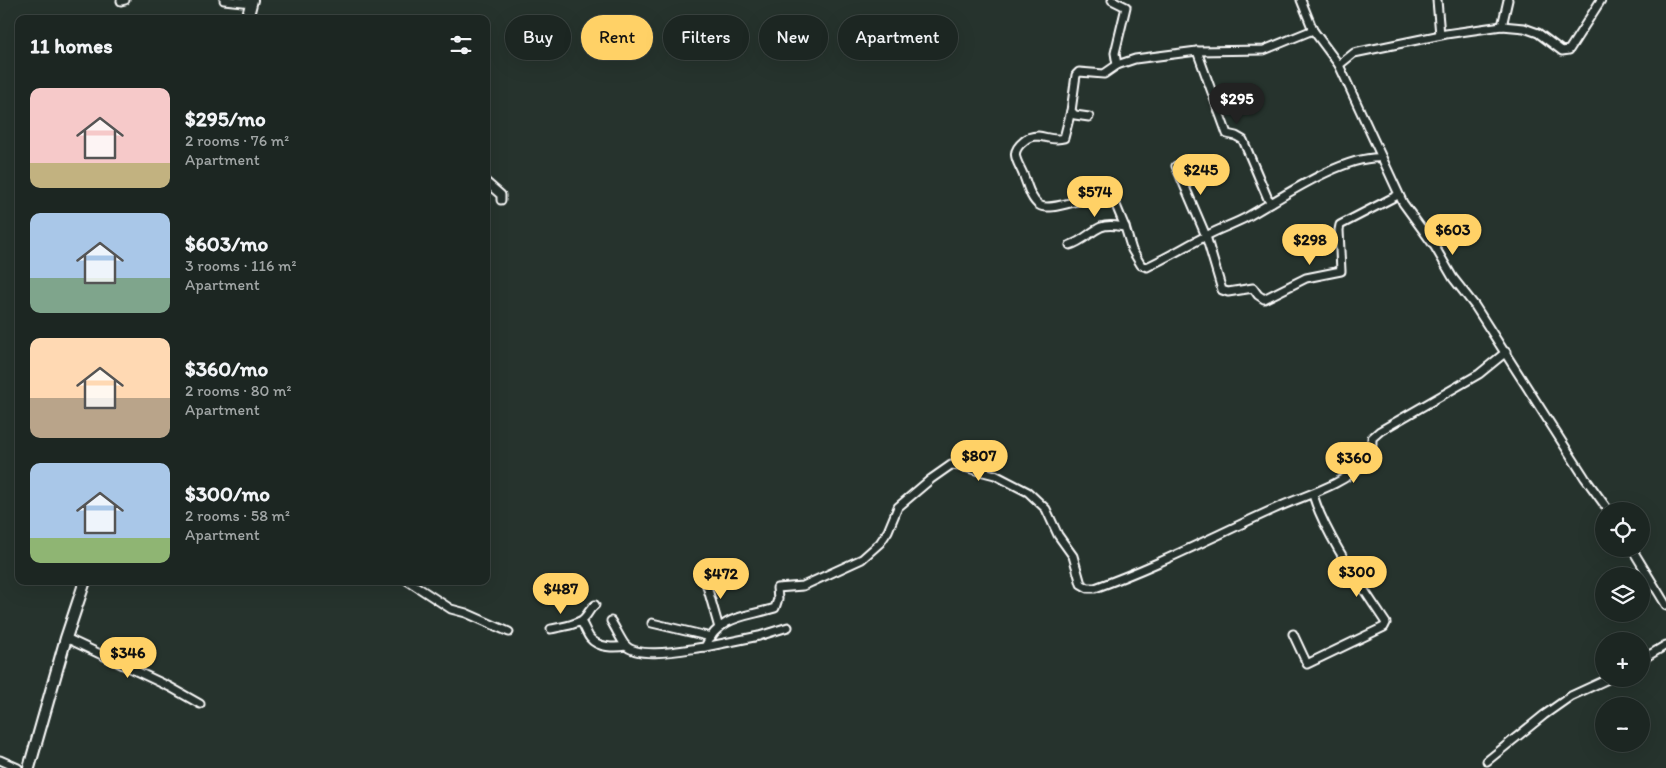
<!DOCTYPE html>
<meta charset="utf-8">
<style>
body{margin:0;font-family:Itim,sans-serif;background:#29322f;color:#f1f3f6;height:100vh;display:flex;flex-direction:column;font-size:19px;white-space:nowrap}
*{box-sizing:border-box;margin:0}
p{font-size:16px;color:#a0a5a5}
.icon{flex:none;width:28px;height:28px;fill:none;stroke:currentColor;stroke-width:2;stroke-linecap:round;stroke-linejoin:round}
.map{position:relative;flex:1;overflow:hidden}
.drawer{position:absolute;left:15px;top:15px;width:475px;height:570px;display:flex;flex-direction:column;background:#1c2622;border-radius:10px;box-shadow:0 5px 20px #0002,0 0 0 1px #3a4340}
.drawer>*{flex:none}
.banner{position:absolute;left:505px;top:15px;width:475px;height:45px;display:flex;gap:10px}
.buttons{position:absolute;left:1595px;top:502px;display:grid;gap:10px}
.buttons a{display:grid;place-items:center;width:55px;height:55px;border-radius:50%;background:#1c2622;box-shadow:0 5px 20px #0002,0 0 0 1px #3a4340;font-size:25px}
.price{position:absolute;translate:-50% -42px;padding:0 11px;border-radius:18px;background:#ffd166;color:#111;font-size:16px;line-height:32px;filter:drop-shadow(0 1px 2px #0008)}
.price::after{content:'';position:absolute;left:50%;top:30px;width:15px;height:11px;margin-left:-8px;background:inherit;clip-path:polygon(0 0,100% 0,50% 100%)}
.price.active{background:#222;color:#fff}
ul{padding:0;list-style:none}
li{display:flex;align-items:center;gap:15px;height:125px;padding:0 15px}
li span{display:grid;place-items:center;flex:none;width:140px;height:100px;border-radius:10px;color:#555}
li>.icon{margin-inline-start:auto}
span .icon{width:60px;height:60px;fill:#fffc;stroke-width:1}
li b{font-size:21px}
h2{display:flex;justify-content:space-between;align-items:center;height:60px;padding:0 15px;font-size:21px}
.tag{padding:0 18px;border-radius:22px;background:#1c2622;box-shadow:0 5px 20px #0002,0 0 0 1px #3a4340;font-size:18px;line-height:45px}
.tag.active{background:#ffd166;color:#111}
.map>svg:first-child{display:block}
.lines{fill:none;stroke-linecap:round;stroke-linejoin:round}
.street-casing{stroke:#fff;stroke-width:11}
.secondary-casing{stroke:#fff;stroke-width:14}
.street{stroke:#26332d;stroke-width:7}
.secondary{stroke:#26332d;stroke-width:10}
</style>
<div class="map">
<svg width="1666" height="768" viewBox="0 0 1666 768">
<rect width="100%" height="100%" fill="#26332d"/>
<filter id="ink" filterUnits="userSpaceOnUse"><feTurbulence type="fractalNoise" baseFrequency=".02" numOctaves="2"/><feDisplacementMap in="SourceGraphic" scale="10" xChannelSelector="R" yChannelSelector="G"/><feConvolveMatrix kernelMatrix="1 2 1 2 8 2 1 2 1" color-interpolation-filters="sRGB"/></filter>
<g filter="url(#ink)">
<g class="lines">
<g class="street-casing">
<g id="street">
<polyline points="224,0 252,3"/>
<polyline points="1112,0 1126,7 1115,53 1117,65"/>
<polyline points="1301,0 1313,30 1339,65 1403,203 1435,247 1453,278 1475,306 1585,478 1609,511"/>
<polyline points="1437,0 1440,35"/>
<polyline points="121,1 125,0"/>
<polyline points="1502,26 1508,0"/>
<polyline points="1197,51 1227,134 1236,136 1243,140 1268,199 1272,202"/>
<polyline points="1339,65 1354,53 1446,34 1502,26 1524,28 1538,33 1562,51 1569,50 1601,0"/>
<path d="M1071,111L1064,138C1054,141 1047,137 1038,136C1033,136 1027,138 1024,141C1009,153 1017,160 1023,174C1027,183 1030,199 1039,205C1052,214 1091,191 1113,198L1125,227L1132,250L1141,265L1147,267C1168,257 1188,245 1208,235C1221,228 1234,224 1247,217C1281,198 1343,155 1382,158"/>
<polyline points="1089,117 1075,115 1071,111 1076,75 1079,72 1104,74 1117,65 1135,59 1197,51 1264,50 1313,30"/>
<polyline points="1176,166 1206,236 1222,290 1228,292 1253,288 1258,295 1264,299 1306,278 1341,271 1339,230 1340,225 1398,195"/>
<polyline points="486,182 501,195 501,200"/>
<path d="M1070,245C1083,241 1090,232 1101,227C1109,224 1117,226 1125,227"/>
<polyline points="1632,549 1666,605"/>
<polyline points="706,572 705,579 719,628"/>
<polyline points="408,581 451,609 466,613 509,632"/>
<path d="M611,621C616,629 620,638 625,645C639,660 687,649 705,647"/>
<path d="M578,622L582,623C585,628 587,634 590,638C598,648 615,648 626,646"/>
<polyline points="652,623 711,637"/>
<path d="M788,627L759,636L705,647C719,615 747,617 775,608L778,599L777,588L803,586L862,559L880,543L888,531L898,507L931,479L951,465L960,466L995,475L1028,492L1046,509L1058,535L1073,556L1081,584L1088,588H1095C1157,566 1214,536 1274,509C1304,495 1341,487 1365,462C1372,455 1372,448 1372,438L1380,431L1479,374L1506,352"/>
<path d="M551,629C560,627 579,625 585,617C589,613 589,609 595,605"/>
<path d="M1293,634L1307,664L1384,627L1386,623C1361,585 1326,537 1313,495"/>
<polyline points="66,638 170,687 200,704"/>
<polyline points="1641,660 1666,645"/>
<polyline points="0,760 18,768"/>
<polyline points="1487,761 1544,715 1571,696 1608,679"/>
</g>
</g>
<g class="secondary-casing">
<g id="secondary">
<polyline points="247,19 252,0"/>
<polyline points="29,768 66,638 85,581"/>
</g>
</g>
<use href="#street" class="street"/>
<use href="#secondary" class="secondary"/>
</g>
</g>
</svg>
<div class="buttons">
<a><svg class="icon" aria-label="locate" viewBox="0 0 24 24"><circle cx="12" cy="12" r="6"/><path d="M12 2v4M12 18v4M2 12h4M18 12h4"/></svg></a>
<a><svg class="icon" aria-label="layers" viewBox="0 0 24 24"><path d="M12 4l9 5-9 5-9-5zM3 14l9 5 9-5"/></svg></a>
<a>+</a>
<a>−</a>
</div>
<b class="price active" style="left:1237px;top:125px">$295</b>
<b class="price" style="left:1201px;top:196px">$245</b>
<b class="price" style="left:1095px;top:218px">$574</b>
<b class="price" style="left:1453px;top:256px">$603</b>
<b class="price" style="left:1310px;top:266px">$298</b>
<b class="price" style="left:979px;top:482px">$807</b>
<b class="price" style="left:1354px;top:484px">$360</b>
<b class="price" style="left:1357px;top:598px">$300</b>
<b class="price" style="left:721px;top:600px">$472</b>
<b class="price" style="left:561px;top:615px">$487</b>
<b class="price" style="left:128px;top:679px">$346</b>
<div class="banner">
<a class="tag">Buy</a>
<a class="tag active">Rent</a>
<a class="tag">Filters</a>
<a class="tag">New</a>
<a class="tag">Apartment</a>
</div>
<section class="drawer">
<h2>11 homes<svg class="icon" aria-label="filters" viewBox="0 0 24 24"><path d="M4 7h16M4 17h16"/><circle cx="9" cy="7" r="2"/><circle cx="15" cy="17" r="2"/></svg></h2>
<ul>
<li><span style="background:linear-gradient(#f6c9c9 75%,#c2b280 0)"><svg class="icon" aria-label="home" viewBox="0 0 24 24"><path d="M3 11l9-7 9 7M6 9v11h12V9"/></svg></span><div><b>$295/mo</b><p>2 rooms · 76 m²</p><p>Apartment</p></div></li>
<li><span style="background:linear-gradient(#a9c7e8 65%,#7fa58c 0)"><svg class="icon" aria-label="home" viewBox="0 0 24 24"><path d="M3 11l9-7 9 7M6 9v11h12V9"/></svg></span><div><b>$603/mo</b><p>3 rooms · 116 m²</p><p>Apartment</p></div></li>
<li><span style="background:linear-gradient(#ffd9b3 60%,#b9a48a 0)"><svg class="icon" aria-label="home" viewBox="0 0 24 24"><path d="M3 11l9-7 9 7M6 9v11h12V9"/></svg></span><div><b>$360/mo</b><p>2 rooms · 80 m²</p><p>Apartment</p></div></li>
<li><span style="background:linear-gradient(#a9c7e8 75%,#8fb573 0)"><svg class="icon" aria-label="home" viewBox="0 0 24 24"><path d="M3 11l9-7 9 7M6 9v11h12V9"/></svg></span><div><b>$300/mo</b><p>2 rooms · 58 m²</p><p>Apartment</p></div></li>
</ul>
</section>
</div>
